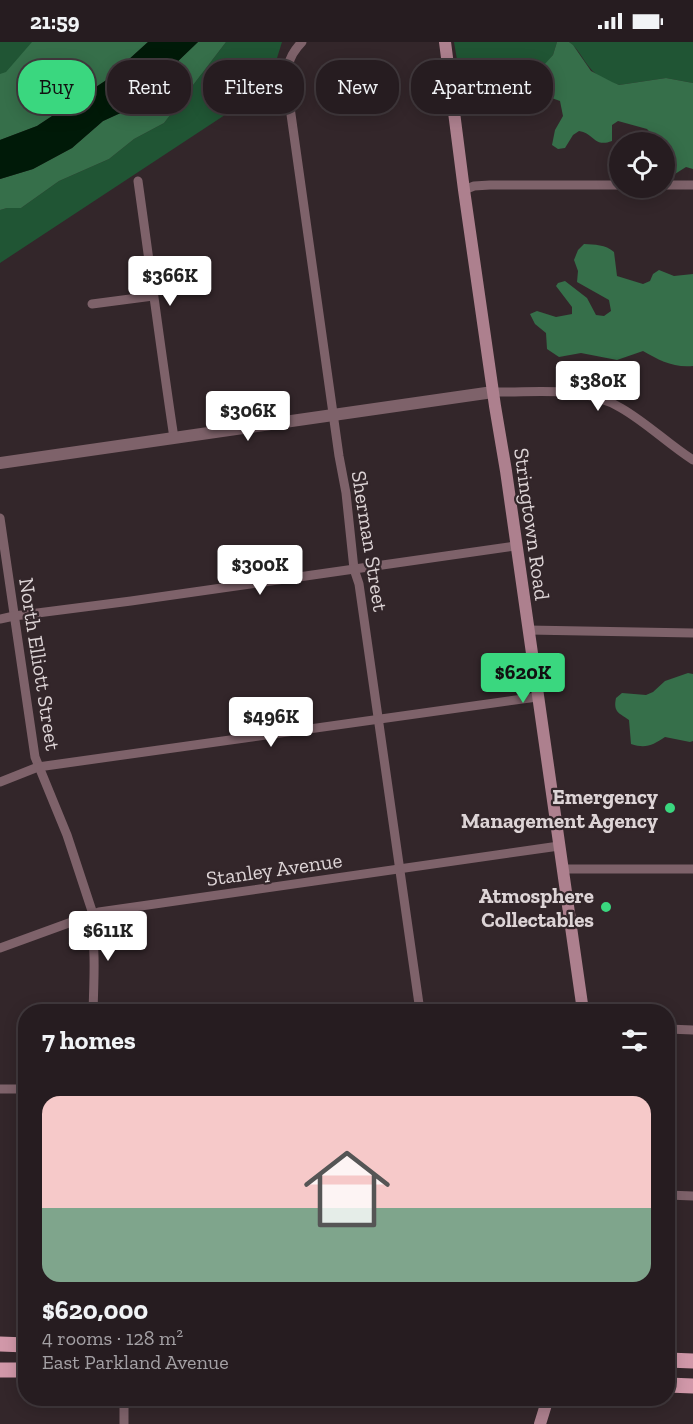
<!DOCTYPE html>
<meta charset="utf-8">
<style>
body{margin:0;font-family:"Zilla Slab",serif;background:#2e2529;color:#f1f3f6;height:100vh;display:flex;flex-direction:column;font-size:22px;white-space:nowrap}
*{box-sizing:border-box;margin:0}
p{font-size:20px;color:#a4a1a5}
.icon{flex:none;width:33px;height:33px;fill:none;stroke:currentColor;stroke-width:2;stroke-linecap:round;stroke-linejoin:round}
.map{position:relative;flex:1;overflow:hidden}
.sheet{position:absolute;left:18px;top:962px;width:657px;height:402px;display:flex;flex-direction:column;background:#261c20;border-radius:24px;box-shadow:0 3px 15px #0003,0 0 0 2px #423a3e}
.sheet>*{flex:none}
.guide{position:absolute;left:18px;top:18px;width:657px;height:54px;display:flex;gap:12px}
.fabs{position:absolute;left:609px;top:90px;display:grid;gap:12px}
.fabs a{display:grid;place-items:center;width:66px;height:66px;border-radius:50%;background:#261c20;box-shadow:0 3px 15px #0003,0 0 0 2px #423a3e;font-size:30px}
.price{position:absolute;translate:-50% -51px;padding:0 14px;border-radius:6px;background:#fff;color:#222;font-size:20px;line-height:39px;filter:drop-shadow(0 2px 3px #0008)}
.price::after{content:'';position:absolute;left:50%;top:36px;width:18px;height:14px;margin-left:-9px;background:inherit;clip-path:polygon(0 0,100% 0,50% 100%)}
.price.on{background:#3ad77f;color:#111}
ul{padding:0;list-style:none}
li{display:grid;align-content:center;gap:12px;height:318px;padding:0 24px}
li span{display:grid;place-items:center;height:186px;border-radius:18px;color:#555}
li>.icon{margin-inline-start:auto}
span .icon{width:108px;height:108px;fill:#fffc;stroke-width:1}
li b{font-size:26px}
h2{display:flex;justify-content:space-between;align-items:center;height:72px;padding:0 24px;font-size:26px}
.pill{padding:0 21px;border-radius:24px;background:#261c20;box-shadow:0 3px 15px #0003,0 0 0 2px #423a3e;font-size:21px;line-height:54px}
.pill.on{background:#3ad77f;color:#111}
.status{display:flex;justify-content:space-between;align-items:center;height:42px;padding:0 30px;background:#261c20;direction:ltr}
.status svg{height:16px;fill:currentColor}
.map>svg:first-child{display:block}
.green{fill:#205534}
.forest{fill:#366f4a}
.water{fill:#001a08}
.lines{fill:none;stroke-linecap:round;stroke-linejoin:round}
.minor{stroke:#7e626a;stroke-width:9}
.tertiary{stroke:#7e626a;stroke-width:12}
.secondary{stroke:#ad808e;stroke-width:12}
.primary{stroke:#d198a9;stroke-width:15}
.poi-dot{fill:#3ad77f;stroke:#33262a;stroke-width:2}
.labels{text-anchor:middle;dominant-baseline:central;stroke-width:4.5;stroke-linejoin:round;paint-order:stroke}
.street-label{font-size:21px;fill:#ddd4d6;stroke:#33262a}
.poi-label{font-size:21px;font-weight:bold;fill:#ddd4d6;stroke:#33262a;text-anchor:end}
</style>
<div class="status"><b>21:59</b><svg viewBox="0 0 49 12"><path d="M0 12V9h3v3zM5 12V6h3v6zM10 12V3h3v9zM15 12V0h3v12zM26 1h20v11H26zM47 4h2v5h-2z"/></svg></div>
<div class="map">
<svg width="693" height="1382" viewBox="0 0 693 1382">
<rect width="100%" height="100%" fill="#33262a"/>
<g class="green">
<polygon points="0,0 73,0 0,52"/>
<polygon points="226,0 282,0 277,16 275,40 0,221 0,168 7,166 21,166 59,139 109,117 134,97 164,81"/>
<polygon points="454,0 557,0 553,13 543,25 541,32 544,47 462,47"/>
<path d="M569,0H693V41L666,36L619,43C609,40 596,34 590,26C583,18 578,6 569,0Z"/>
</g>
<g class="forest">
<polygon points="32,0 148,0 105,39 37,84 0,98 0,32 6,30"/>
<polygon points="198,0 226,0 164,81 134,97 109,117 59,139 21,166 7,166 0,168 0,137 33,127 72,106 103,79 127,68"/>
<path d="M557,0H569L573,3L591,29L612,40L619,43L666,36L693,41V127L686,125L667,137L665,136L664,100H657V98L647,87L618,79L612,83V99C594,106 594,91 579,89L573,93L565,106L558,107L552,103L555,88L563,74L560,59L546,54L541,32L543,24L553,13Z"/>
<path d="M584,202C595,203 605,202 614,210L617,234L643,242L650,239L653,232L659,228L674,234L693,232V324C673,326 659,318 643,309L617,318L581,311L559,315L547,307L546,291L535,282L530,272L537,269L556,275L572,272V265L556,244L558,241L565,239L587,256L596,273L604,274L611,269L609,258L577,240L578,229L574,218L578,208Z"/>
<path d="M688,631L693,632V699L690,700L665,695C653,703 646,707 631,702L629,678C619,671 613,670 616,656L622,651L646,653L653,650L665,639Z"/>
</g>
<polygon class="water" points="148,0 198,0 127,68 103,79 72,106 33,127 0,137 0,98 37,84 105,39"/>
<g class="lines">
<g class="minor">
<path d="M302,0C286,16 286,30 288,51L339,414L346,451L354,527L359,542L420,969"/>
<path d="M138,139C150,224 161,310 174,396"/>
<polyline points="664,143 693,143"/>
<polyline points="464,148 474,144 490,143 620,143"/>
<polyline points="92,262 153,254"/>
<path d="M493,350C536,351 583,343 621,366C647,381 668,402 693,418"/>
<polyline points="0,476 35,715 67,793 93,872"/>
<polyline points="0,577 14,574 131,559 515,504"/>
<polyline points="528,588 693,591"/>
<polyline points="0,740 38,725 537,655"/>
<polyline points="563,827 693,827"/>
<path d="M90,873C96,905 94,937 93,969"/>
<polyline points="0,906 99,870 559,804"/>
<polyline points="668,987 693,988"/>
<polyline points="0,1047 26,1047"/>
<polyline points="668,1153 693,1154"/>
<polyline points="124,1382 124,1356"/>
</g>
<polyline class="tertiary" points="0,421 493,350"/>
<g class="secondary">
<polyline points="445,0 464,148 495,364 506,429 583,969"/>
<polyline points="540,1382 548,1356"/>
</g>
<g class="primary">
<polyline points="0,1302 26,1303"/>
<polyline points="668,1318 693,1319"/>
<polyline points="0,1328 26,1328"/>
<polyline points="668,1343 693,1344"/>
</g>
</g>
<g class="poi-dot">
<circle cx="670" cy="766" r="6"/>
<circle cx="606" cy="865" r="6"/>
</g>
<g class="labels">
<g class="street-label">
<text transform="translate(532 482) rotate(82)">Stringtown Road</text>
<text transform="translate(370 499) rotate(81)">Sherman Street</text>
<text transform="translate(40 622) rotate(81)">North Elliott Street</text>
<text transform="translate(274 827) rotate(-8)">Stanley Avenue</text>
</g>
<g class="poi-label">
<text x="658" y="754">Emergency<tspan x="658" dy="24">Management Agency</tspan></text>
<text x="594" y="853">Atmosphere<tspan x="594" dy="24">Collectables</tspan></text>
</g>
</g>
</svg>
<div class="fabs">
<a><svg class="icon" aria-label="locate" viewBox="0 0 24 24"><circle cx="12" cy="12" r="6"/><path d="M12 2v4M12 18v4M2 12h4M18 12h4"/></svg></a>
</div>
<b class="price" style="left:170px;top:265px">$366K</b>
<b class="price" style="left:598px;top:370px">$380K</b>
<b class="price" style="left:248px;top:400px">$306K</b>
<b class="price" style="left:260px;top:554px">$300K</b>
<b class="price on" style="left:523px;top:662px">$620K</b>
<b class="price" style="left:271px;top:706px">$496K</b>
<b class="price" style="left:108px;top:920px">$611K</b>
<div class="guide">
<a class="pill on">Buy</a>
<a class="pill">Rent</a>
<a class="pill">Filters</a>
<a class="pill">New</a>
<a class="pill">Apartment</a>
</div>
<section class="sheet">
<h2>7 homes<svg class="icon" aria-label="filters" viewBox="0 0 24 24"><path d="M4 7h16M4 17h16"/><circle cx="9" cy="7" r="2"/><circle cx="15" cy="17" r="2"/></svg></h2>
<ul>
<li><span style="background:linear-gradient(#f6c9c9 60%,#7fa58c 0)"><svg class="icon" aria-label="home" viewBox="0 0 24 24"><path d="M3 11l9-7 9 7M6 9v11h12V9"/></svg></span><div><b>$620,000</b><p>4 rooms · 128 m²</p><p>East Parkland Avenue</p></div></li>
</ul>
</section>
</div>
